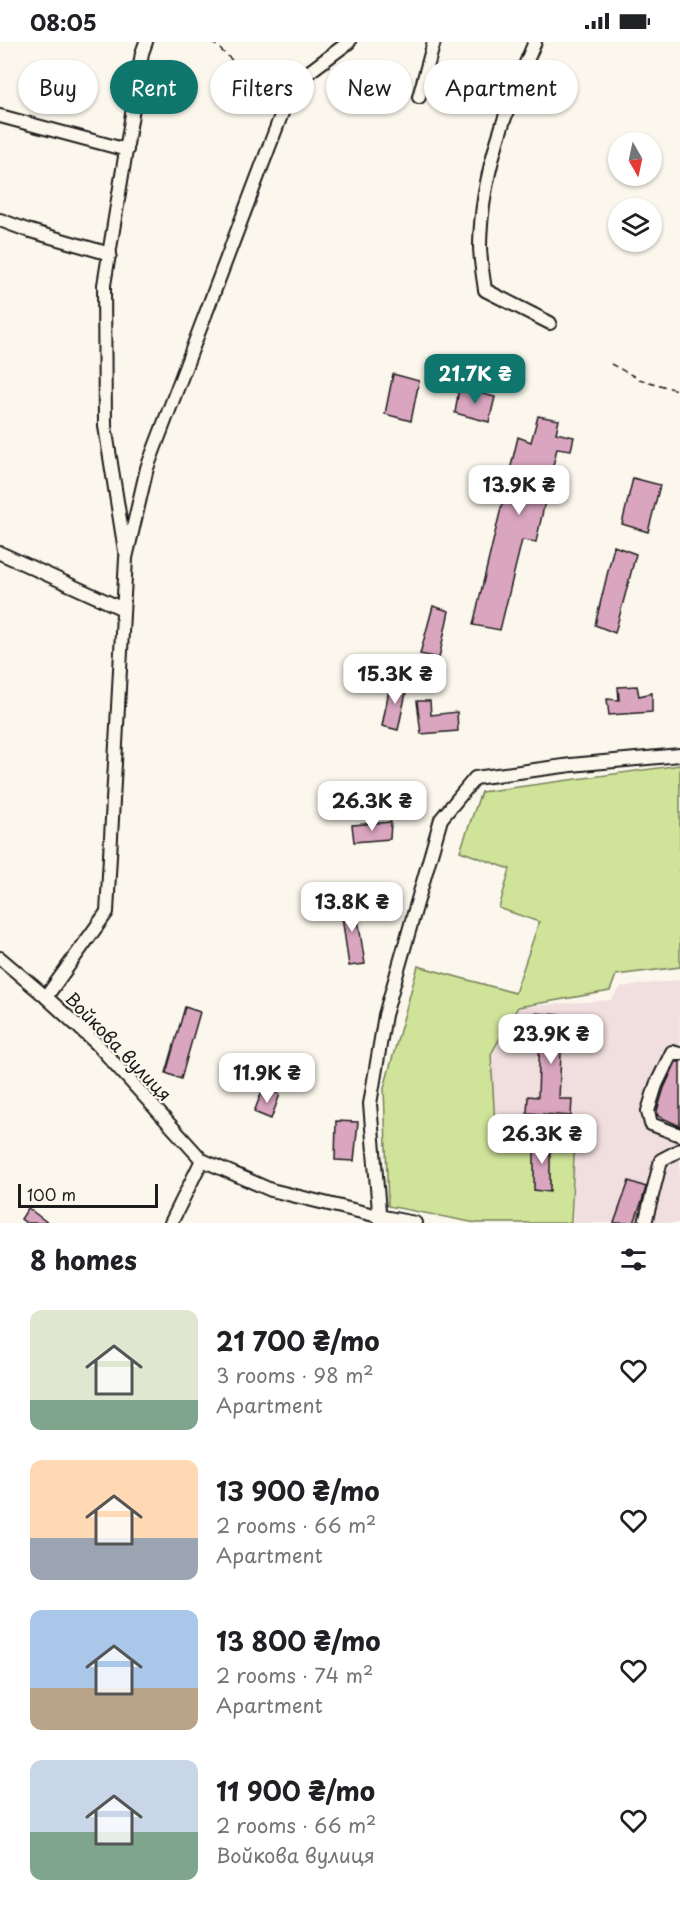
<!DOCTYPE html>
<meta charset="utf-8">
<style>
body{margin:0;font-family:"Playpen Sans",sans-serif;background:#f6f6f6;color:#202124;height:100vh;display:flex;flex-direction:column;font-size:22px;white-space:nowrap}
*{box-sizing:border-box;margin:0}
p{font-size:20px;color:#757577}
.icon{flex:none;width:33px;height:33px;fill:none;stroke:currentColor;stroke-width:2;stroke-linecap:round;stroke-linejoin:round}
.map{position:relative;height:1181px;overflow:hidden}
.panel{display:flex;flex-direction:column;background:#fff;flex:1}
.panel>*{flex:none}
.top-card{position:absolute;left:18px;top:18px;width:645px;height:54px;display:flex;gap:12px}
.needle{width:39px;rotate:171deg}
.tools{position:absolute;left:608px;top:90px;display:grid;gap:12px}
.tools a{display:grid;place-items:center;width:54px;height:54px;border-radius:50%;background:#fff;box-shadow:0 2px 4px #0004;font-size:30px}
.scale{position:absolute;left:18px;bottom:15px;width:140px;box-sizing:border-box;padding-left:6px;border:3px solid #1c1c1c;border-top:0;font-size:16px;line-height:21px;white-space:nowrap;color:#1c1c1c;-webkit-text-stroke:4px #fbf7ec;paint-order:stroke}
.price{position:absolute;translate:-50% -51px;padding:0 14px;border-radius:12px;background:#fff;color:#222;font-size:20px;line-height:39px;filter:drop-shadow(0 2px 3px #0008)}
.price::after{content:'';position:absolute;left:50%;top:36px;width:18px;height:14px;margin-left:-9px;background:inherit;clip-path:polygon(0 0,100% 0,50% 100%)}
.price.active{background:#0f766e;color:#fff}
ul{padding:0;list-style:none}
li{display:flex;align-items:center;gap:18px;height:150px;padding:0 30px}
li span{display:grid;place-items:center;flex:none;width:168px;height:120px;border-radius:12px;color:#555}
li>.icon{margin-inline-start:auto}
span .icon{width:72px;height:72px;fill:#fffc;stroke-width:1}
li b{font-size:26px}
h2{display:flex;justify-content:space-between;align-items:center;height:72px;padding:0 30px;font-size:26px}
.chip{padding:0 21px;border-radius:27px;background:#fff;box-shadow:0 2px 4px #0004;font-size:21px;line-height:54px}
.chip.active{background:#0f766e;color:#fff}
.status{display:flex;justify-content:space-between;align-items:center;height:42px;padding:0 30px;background:#fff;direction:ltr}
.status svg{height:16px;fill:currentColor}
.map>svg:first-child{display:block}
.built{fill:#f1dede}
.green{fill:#cfe499;stroke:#76805a;stroke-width:1.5}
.building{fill:#d9a5bf;stroke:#1c1c1c;stroke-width:1.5}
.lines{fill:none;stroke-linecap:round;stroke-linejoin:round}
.minor-casing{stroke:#1c1c1c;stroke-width:16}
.path{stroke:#1c1c1c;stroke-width:1.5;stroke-dasharray:6 4.5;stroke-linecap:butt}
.minor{stroke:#fbf7ec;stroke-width:12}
.labels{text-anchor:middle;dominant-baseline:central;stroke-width:4.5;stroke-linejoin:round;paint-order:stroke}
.street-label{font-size:18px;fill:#1c1c1c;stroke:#fbf7ec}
</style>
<div class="status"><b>08:05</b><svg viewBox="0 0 49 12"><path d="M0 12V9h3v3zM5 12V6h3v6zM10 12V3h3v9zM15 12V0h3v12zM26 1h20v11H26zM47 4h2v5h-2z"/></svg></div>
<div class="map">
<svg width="680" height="1181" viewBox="0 0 680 1181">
<rect width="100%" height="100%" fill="#fbf7ec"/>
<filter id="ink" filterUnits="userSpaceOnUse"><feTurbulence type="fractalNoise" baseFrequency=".0167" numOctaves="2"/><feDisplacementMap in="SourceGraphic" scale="12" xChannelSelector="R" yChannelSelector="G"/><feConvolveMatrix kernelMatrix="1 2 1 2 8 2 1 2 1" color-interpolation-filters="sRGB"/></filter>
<g filter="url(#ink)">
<polygon class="built" points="680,938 680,1181 573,1181 574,1090 495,1085 491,1012 518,965 611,958 621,945"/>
<polygon class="green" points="680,723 680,925 616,933 610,949 518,965 491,1012 495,1084 575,1090 571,1181 476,1181 388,1164 384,1046 418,924 515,951 539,880 499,866 510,827 460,809 481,750"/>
<g class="building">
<polygon points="393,332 419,339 411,379 385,372"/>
<polygon points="459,346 495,355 489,380 455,371"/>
<polygon points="538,374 559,378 556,391 574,395 571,408 557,406 536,500 522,498 500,588 473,583 518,395 531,400"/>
<polygon points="633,436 660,443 648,490 622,482"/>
<polygon points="614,504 636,512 615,591 595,583"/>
<polygon points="433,564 449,569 439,616 420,612"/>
<polygon points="391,638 408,641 398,688 382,684"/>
<polygon points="637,644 639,654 652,651 652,670 609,673 607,657 619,658 618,645"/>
<polygon points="417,659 430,659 431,673 457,670 458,689 421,692"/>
<polygon points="391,780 390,797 354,800 352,783"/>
<polygon points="355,857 365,922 349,924 340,860"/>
<polygon points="185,965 200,970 181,1037 166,1031"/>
<polygon points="533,971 576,974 575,989 562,989 559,1057 572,1057 571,1074 527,1071 528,1054 538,1055 540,988 532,987"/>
<polygon points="676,1020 680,1020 680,1084 658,1074 657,1069 664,1046"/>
<polygon points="263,1047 280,1052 271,1077 254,1070"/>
<polygon points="336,1079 358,1080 354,1119 335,1118"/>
<polygon points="534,1096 550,1097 550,1150 534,1148"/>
<polygon points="629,1139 646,1145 642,1159 634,1181 614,1181"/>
<polygon points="28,1166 48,1181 26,1181 21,1177"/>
</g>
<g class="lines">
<g class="minor-casing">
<g id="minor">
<path d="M535,0C507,64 481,132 480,203C480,218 483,233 485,248L550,281"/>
<polyline points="419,55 434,0"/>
<polyline points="0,74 127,108"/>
<polyline points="0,178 27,188 110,212"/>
<polyline points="125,509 105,384 104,243 142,11 146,0"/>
<polyline points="0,511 123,567"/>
<polyline points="0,916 46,955 96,1001 202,1118 271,1148 378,1174 415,1181"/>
<polyline points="46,955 107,870 126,516 147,426 293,42 349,0"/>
<polyline points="680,1012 672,1010 656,1043 648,1069 651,1082 680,1093"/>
<polyline points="171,1181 202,1118"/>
<polyline points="380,1181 370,1062 385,973 441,777 475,736 571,723 680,713"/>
<polyline points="645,1181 661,1118 680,1108"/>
</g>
</g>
<g class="path">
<polyline points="212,0 275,57"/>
<polyline points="611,322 639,337 680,349"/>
</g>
<use href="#minor" class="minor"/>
</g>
</g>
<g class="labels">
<g class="street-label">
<text transform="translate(119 1004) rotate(46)">Войкова вулиця</text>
</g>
</g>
</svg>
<div class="tools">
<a><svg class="needle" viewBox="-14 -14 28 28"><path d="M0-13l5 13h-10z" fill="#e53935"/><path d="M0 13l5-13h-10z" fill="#757577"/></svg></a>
<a><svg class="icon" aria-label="layers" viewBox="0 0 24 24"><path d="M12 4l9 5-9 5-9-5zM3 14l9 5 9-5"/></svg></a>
</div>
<div class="scale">100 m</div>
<b class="price active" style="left:475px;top:363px">21.7K ₴</b>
<b class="price" style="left:519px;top:474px">13.9K ₴</b>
<b class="price" style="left:395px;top:663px">15.3K ₴</b>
<b class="price" style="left:372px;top:790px">26.3K ₴</b>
<b class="price" style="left:352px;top:891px">13.8K ₴</b>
<b class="price" style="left:551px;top:1023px">23.9K ₴</b>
<b class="price" style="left:267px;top:1062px">11.9K ₴</b>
<b class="price" style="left:542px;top:1123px">26.3K ₴</b>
<div class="top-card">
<a class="chip">Buy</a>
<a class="chip active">Rent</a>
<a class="chip">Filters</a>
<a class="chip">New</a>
<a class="chip">Apartment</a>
</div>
</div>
<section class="panel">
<h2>8 homes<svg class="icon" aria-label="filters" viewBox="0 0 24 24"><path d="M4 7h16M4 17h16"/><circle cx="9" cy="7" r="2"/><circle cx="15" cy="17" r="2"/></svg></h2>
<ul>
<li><span style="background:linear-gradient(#dfe7d0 75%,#7fa58c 0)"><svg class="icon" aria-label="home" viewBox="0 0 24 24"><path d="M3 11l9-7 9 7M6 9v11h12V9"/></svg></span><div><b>21 700 ₴/mo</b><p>3 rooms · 98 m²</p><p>Apartment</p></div><svg class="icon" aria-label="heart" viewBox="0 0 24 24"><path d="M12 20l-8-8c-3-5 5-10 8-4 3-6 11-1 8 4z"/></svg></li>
<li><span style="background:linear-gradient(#ffd9b3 65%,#9aa5b1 0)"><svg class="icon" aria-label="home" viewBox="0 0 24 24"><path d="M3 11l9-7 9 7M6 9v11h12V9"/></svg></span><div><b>13 900 ₴/mo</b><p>2 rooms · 66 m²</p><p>Apartment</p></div><svg class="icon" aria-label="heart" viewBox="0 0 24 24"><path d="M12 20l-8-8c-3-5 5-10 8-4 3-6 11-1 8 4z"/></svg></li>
<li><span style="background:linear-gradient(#a9c7e8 65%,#b9a48a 0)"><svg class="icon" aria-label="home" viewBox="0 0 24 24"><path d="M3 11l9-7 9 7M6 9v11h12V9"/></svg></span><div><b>13 800 ₴/mo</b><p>2 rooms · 74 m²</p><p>Apartment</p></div><svg class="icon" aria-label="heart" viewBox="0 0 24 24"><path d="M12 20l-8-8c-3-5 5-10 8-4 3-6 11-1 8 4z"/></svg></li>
<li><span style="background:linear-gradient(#c9d6e8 60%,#7fa58c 0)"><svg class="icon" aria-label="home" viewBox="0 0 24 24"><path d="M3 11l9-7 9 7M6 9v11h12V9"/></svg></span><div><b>11 900 ₴/mo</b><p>2 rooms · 66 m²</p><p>Войкова вулиця</p></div><svg class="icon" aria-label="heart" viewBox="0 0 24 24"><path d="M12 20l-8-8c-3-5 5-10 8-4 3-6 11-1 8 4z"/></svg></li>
</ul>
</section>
